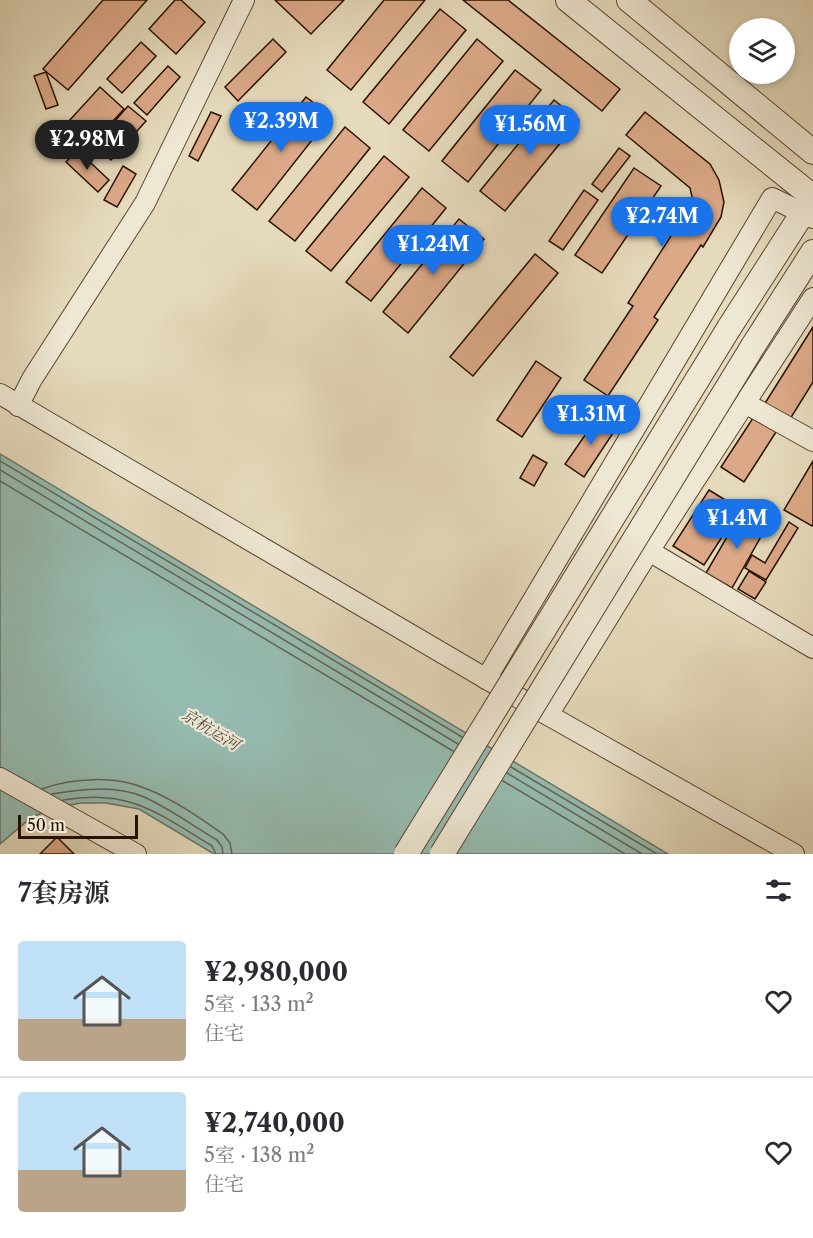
<!DOCTYPE html>
<html lang="zh">
<meta charset="utf-8">
<style>
body{margin:0;font-family:"Libre Caslon Text","Noto Serif SC",serif;background:#f2f2f3;color:#2b2b33;height:100vh;display:flex;flex-direction:column;font-size:22px;white-space:nowrap}
*{box-sizing:border-box;margin:0}
p{font-size:20px;color:#7c7c81}
.icon{flex:none;width:33px;height:33px;fill:none;stroke:currentColor;stroke-width:2;stroke-linecap:round;stroke-linejoin:round}
.map{position:relative;height:854px;overflow:hidden}
.details{display:flex;flex-direction:column;background:#fff;flex:1}
.details>*{flex:none}
.buttons{position:absolute;left:729px;top:18px;display:grid;gap:12px}
.buttons a{display:grid;place-items:center;width:66px;height:66px;border-radius:50%;background:#fff;box-shadow:0 3px 9px #0003;font-size:30px}
.scale{position:absolute;left:18px;bottom:15px;width:120px;box-sizing:border-box;padding-left:6px;border:3px solid #2a1100;border-top:0;font-size:16px;line-height:21px;white-space:nowrap;color:#2a1100;-webkit-text-stroke:4px #eee7d3;paint-order:stroke}
.price{position:absolute;translate:-50% -51px;padding:0 14px;border-radius:21px;background:#1a73e8;color:#fff;font-size:20px;line-height:39px;filter:drop-shadow(0 2px 3px #0008)}
.price::after{content:'';position:absolute;left:50%;top:36px;width:18px;height:14px;margin-left:-9px;background:inherit;clip-path:polygon(0 0,100% 0,50% 100%)}
.price.selected{background:#222;color:#fff}
ul{padding:0;list-style:none}
li{display:flex;align-items:center;gap:18px;height:150px;padding:0 18px}
li+li{border-top:2px solid #e1e1e2}
li span{display:grid;place-items:center;flex:none;width:168px;height:120px;border-radius:6px;color:#555}
li>.icon{margin-inline-start:auto}
span .icon{width:72px;height:72px;fill:#fffc;stroke-width:1}
li b{font-size:26px}
h2{display:flex;justify-content:space-between;align-items:center;height:72px;padding:0 18px;font-size:26px}
.map>svg:first-child{display:block}
.water{fill:#96bbb0;stroke:#6b776a;stroke-width:1.5}
.lines{fill:none;stroke-linecap:round;stroke-linejoin:round}
.shore{stroke:#606658;stroke-width:1.5}
.building{fill:#dba987;stroke:#2a1100;stroke-width:1.5}
.minor-casing{stroke:#59432f;stroke-width:22}
.tertiary-casing{stroke:#59432f;stroke-width:26}
.minor{stroke:#eee7d3;stroke-width:20}
.tertiary{stroke:#eee7d3;stroke-width:24}
.tertiary-bridge-casing{stroke:#59432f;stroke-width:26;stroke-linecap:butt}
.tertiary-bridge{stroke:#eee7d3;stroke-width:24}
.labels{text-anchor:middle;dominant-baseline:central;stroke-width:4.5;stroke-linejoin:round;paint-order:stroke}
.water-label{font-size:16px;font-style:italic;fill:#504c3e;stroke:#eee7d3}
</style>
<div class="map">
<svg width="813" height="854" viewBox="0 0 813 854">
<rect width="100%" height="100%" fill="#e5dabc"/>
<filter id="stains"><feTurbulence type="fractalNoise" baseFrequency=".00333" numOctaves="4"/><feColorMatrix values="0 0 0 0 .2 0 0 0 0 .09 0 0 0 0 .02 0 0 0 .5 -.17"/></filter>
<radialGradient id="worn" r=".72"><stop offset=".6" stop-color="#630" stop-opacity="0"/><stop offset="1" stop-color="#630" stop-opacity=".3"/></radialGradient>
<polygon class="water" points="0,454 668,854 214,854 139,809 106,803 81,803 55,808 32,817 0,844"/>
<g class="lines">
<g class="shore">
<polyline points="0,461 462,737"/>
<polyline points="0,470 458,744"/>
<polyline points="0,481 453,751"/>
<polyline points="511,767 657,854"/>
<polyline points="507,773 642,854"/>
<polyline points="503,781 625,854"/>
<path d="M42,789C72,777 117,776 147,789C173,799 200,818 223,834L230,843L232,854"/>
<path d="M52,794C81,789 116,785 144,797C169,808 193,826 217,840L222,847L223,854"/>
<path d="M63,800C129,788 159,814 212,846L216,854"/>
</g>
</g>
<g class="building">
<polygon points="103,0 147,0 68,90 43,69"/>
<polygon points="175,0 181,0 205,22 176,54 149,29"/>
<polygon points="275,0 344,0 311,34"/>
<polygon points="384,0 425,0 351,90 327,70"/>
<polygon points="463,0 508,0 620,89 602,111"/>
<polygon points="440,9 466,30 389,124 363,102"/>
<polygon points="273,39 286,52 238,101 225,87"/>
<polygon points="477,39 503,61 429,151 403,130"/>
<polygon points="141,42 156,56 122,93 107,79"/>
<polygon points="168,66 180,77 147,115 134,103"/>
<polygon points="515,70 541,90 468,182 442,161"/>
<polygon points="46,72 58,105 46,109 34,76"/>
<polygon points="100,87 124,109 93,143 69,121"/>
<polygon points="306,97 331,116 257,210 232,190"/>
<polygon points="554,100 579,120 505,211 480,191"/>
<polygon points="128,106 146,121 111,160 94,145"/>
<polygon points="211,112 221,116 198,161 189,156"/>
<polygon points="645,112 710,164 719,180 724,202 721,217 703,247 701,245 654,317 658,320 608,396 584,380 633,306 628,303 676,228 690,213 693,201 690,188 626,135"/>
<polygon points="345,127 370,148 295,241 269,221"/>
<polygon points="619,148 630,156 602,192 592,184"/>
<polygon points="77,150 109,180 98,192 66,162"/>
<polygon points="384,156 409,177 331,271 306,251"/>
<polygon points="123,166 136,174 117,207 104,200"/>
<polygon points="634,168 661,186 602,273 575,255"/>
<polygon points="422,188 446,208 371,301 346,282"/>
<polygon points="584,190 598,200 563,250 549,241"/>
<polygon points="459,219 484,239 408,333 383,312"/>
<polygon points="535,254 558,273 473,376 450,357"/>
<polygon points="813,327 813,382 787,424 762,408"/>
<polygon points="536,361 561,378 522,437 497,420"/>
<polygon points="599,415 617,427 584,477 565,464"/>
<polygon points="753,418 776,432 744,482 721,467"/>
<polygon points="533,455 547,463 534,486 520,478"/>
<polygon points="813,461 813,524 812,526 784,510"/>
<polygon points="709,490 740,509 704,565 673,546"/>
<polygon points="742,511 767,526 732,588 706,573"/>
<polygon points="789,522 798,528 766,580 745,568 752,555 765,563"/>
<polygon points="749,571 766,582 755,599 738,589"/>
<polygon points="57,837 74,854 40,854"/>
</g>
<g class="lines">
<g class="minor-casing">
<g id="minor">
<polyline points="0,394 548,715 794,854"/>
<polyline points="745,403 813,441"/>
<polyline points="18,406 32,379 145,203 244,0"/>
<polyline points="649,551 813,648"/>
<polyline points="486,679 772,198 813,218"/>
<polyline points="548,715 649,551 813,298"/>
<polyline points="0,778 136,854"/>
</g>
</g>
<g class="tertiary-casing">
<g id="tertiary">
<polyline points="568,0 813,197"/>
<polyline points="629,0 813,152"/>
<polyline points="729,328 813,197"/>
<polyline points="753,346 813,252"/>
</g>
</g>
<use href="#minor" class="minor"/>
<use href="#tertiary" class="tertiary"/>
<g class="tertiary-bridge-casing">
<g id="tertiary-bridge">
<polyline points="406,854 729,328"/>
<polyline points="442,854 753,346"/>
</g>
</g>
<use href="#tertiary-bridge" class="tertiary-bridge"/>
</g>
<g class="labels">
<g class="water-label">
<text transform="translate(211 729) rotate(31)">京杭运河</text>
</g>
</g>
<rect width="100%" height="100%" filter="url(#stains)"/>
<rect width="100%" height="100%" fill="url(#worn)"/>
</svg>
<div class="buttons">
<a><svg class="icon" aria-label="layers" viewBox="0 0 24 24"><path d="M12 4l9 5-9 5-9-5zM3 14l9 5 9-5"/></svg></a>
</div>
<div class="scale">50 m</div>
<b class="price" style="left:281px;top:153px">¥2.39M</b>
<b class="price" style="left:530px;top:156px">¥1.56M</b>
<b class="price selected" style="left:87px;top:171px">¥2.98M</b>
<b class="price" style="left:662px;top:248px">¥2.74M</b>
<b class="price" style="left:433px;top:276px">¥1.24M</b>
<b class="price" style="left:591px;top:446px">¥1.31M</b>
<b class="price" style="left:737px;top:550px">¥1.4M</b>
</div>
<section class="details">
<h2>7套房源<svg class="icon" aria-label="filters" viewBox="0 0 24 24"><path d="M4 7h16M4 17h16"/><circle cx="9" cy="7" r="2"/><circle cx="15" cy="17" r="2"/></svg></h2>
<ul>
<li><span style="background:linear-gradient(#bfe0f5 65%,#b9a48a 0)"><svg class="icon" aria-label="home" viewBox="0 0 24 24"><path d="M3 11l9-7 9 7M6 9v11h12V9"/></svg></span><div><b>¥2,980,000</b><p>5室 · 133 m²</p><p>住宅</p></div><svg class="icon" aria-label="heart" viewBox="0 0 24 24"><path d="M12 20l-8-8c-3-5 5-10 8-4 3-6 11-1 8 4z"/></svg></li>
<li><span style="background:linear-gradient(#bfe0f5 65%,#b9a48a 0)"><svg class="icon" aria-label="home" viewBox="0 0 24 24"><path d="M3 11l9-7 9 7M6 9v11h12V9"/></svg></span><div><b>¥2,740,000</b><p>5室 · 138 m²</p><p>住宅</p></div><svg class="icon" aria-label="heart" viewBox="0 0 24 24"><path d="M12 20l-8-8c-3-5 5-10 8-4 3-6 11-1 8 4z"/></svg></li>
</ul>
</section>
